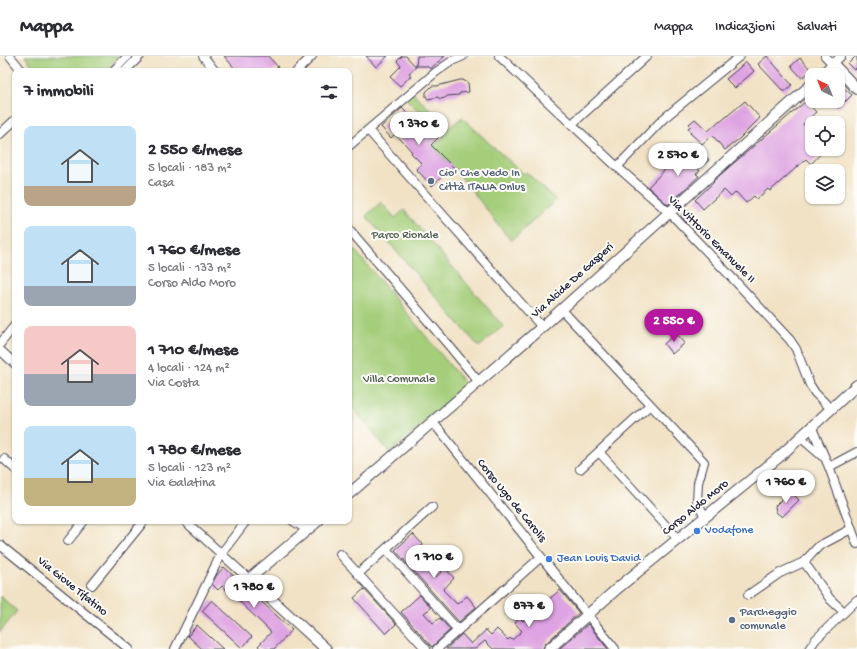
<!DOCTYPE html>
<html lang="it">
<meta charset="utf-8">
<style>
body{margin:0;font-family:"Gochi Hand",sans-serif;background:#f7f7f7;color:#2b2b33;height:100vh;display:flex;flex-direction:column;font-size:15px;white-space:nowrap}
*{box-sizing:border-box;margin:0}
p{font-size:13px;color:#7c7c81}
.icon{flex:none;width:22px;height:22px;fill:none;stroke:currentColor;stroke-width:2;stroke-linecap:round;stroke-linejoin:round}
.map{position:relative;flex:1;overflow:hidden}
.side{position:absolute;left:12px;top:12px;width:340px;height:456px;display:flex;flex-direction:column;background:#fff;border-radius:8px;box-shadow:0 1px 3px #0004}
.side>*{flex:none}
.needle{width:26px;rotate:317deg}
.fabs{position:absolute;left:805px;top:12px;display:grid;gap:8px}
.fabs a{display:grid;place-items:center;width:40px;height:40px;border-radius:8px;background:#fff;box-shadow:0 1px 3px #0004;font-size:20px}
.price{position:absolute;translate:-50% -34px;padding:0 9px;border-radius:14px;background:#fff;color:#222;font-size:13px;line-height:26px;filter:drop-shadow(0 1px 2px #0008)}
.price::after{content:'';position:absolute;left:50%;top:24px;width:12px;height:9px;margin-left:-6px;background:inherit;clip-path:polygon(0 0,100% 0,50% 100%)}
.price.active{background:#b5179e;color:#fff}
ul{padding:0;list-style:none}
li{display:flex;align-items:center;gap:12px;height:100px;padding:0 12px}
li span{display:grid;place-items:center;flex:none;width:112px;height:80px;border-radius:8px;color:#555}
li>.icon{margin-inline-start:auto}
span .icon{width:48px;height:48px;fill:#fffc;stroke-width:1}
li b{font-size:17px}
h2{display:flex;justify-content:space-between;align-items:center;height:48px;padding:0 12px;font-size:17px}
header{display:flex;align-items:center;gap:24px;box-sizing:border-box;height:56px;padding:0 20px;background:#fff;border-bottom:1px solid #e1e1e2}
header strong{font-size:19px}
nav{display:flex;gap:22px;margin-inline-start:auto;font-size:14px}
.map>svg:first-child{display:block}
.green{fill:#a5ce7a;stroke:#64785a}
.building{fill:#dea3e2}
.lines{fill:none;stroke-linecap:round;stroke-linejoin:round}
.minor-casing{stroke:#413f50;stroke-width:10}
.major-casing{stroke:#413f50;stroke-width:12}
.minor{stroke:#fff;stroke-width:8}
.major{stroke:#fff;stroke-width:10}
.service-dot{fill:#5c6f8a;stroke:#fdfcf7;stroke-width:1.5}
.shop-dot{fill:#3f7fe0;stroke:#fdfcf7;stroke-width:1.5}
.labels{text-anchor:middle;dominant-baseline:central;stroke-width:4;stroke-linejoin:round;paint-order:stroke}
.service-label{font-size:12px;fill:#4e5e75;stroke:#fdfcf7;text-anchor:start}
.park-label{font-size:12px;fill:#505e51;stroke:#fdfcf7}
.street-label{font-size:12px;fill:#22223b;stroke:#fdfcf7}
.shop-label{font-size:12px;fill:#366cbe;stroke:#fdfcf7;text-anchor:start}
</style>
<header>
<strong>Mappa</strong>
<nav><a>Mappa</a><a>Indicazioni</a><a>Salvati</a></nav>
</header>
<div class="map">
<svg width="857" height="593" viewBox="0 0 857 593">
<rect width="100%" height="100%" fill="#fdfcf7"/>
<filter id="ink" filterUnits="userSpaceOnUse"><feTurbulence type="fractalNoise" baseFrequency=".025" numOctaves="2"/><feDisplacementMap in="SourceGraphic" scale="8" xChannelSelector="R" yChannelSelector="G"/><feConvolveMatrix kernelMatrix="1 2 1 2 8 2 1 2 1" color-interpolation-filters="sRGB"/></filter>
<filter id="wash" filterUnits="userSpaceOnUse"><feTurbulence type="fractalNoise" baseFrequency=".012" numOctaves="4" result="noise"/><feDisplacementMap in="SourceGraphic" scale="16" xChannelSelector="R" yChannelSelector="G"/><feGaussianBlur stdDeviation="0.9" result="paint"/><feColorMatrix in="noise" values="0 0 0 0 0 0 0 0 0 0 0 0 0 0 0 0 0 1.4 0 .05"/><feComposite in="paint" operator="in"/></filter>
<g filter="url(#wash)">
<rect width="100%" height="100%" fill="#f1e2c5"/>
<g class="green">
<polygon points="25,0 119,0 105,15 36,15"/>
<polygon points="412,36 449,72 462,61 489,87 524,118 526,116 556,144 511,185 455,113 433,91 445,79 405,42"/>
<polygon points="381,146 395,162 404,154 503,270 479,291 366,160"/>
<polygon points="349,187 467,330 390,397 349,347"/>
<polygon points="0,540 17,555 0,576"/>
</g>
<g id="blocks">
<g class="building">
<polygon points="224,0 268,0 278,11 273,15 237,15"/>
<polygon points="366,0 388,0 376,11"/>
<polygon points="402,0 406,0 416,11 409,17 411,20 400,30 390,21 401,10 397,5"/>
<polygon points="417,0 445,0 430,13 427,10 416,10"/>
<polygon points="767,0 792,29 784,36 758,8"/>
<polygon points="856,0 857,0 857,11 854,14 848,8"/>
<polygon points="800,2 811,14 802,22 791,10"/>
<polygon points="746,6 754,15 735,32 726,23"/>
<polygon points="460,24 463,24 468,27 469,36 460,37 459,39 447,40 445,42 440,43 438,41 428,43 426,41 426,36 432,30 437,30"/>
<polygon points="838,27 852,39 846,45 838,37"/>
<polygon points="745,45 760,62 740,82 725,94 712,79 702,88 690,77 691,76 688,72 691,70 689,68 695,63 708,75 719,65 720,66"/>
<polygon points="806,45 816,56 803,68 812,78 812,93 825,93 811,108 806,103 770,135 768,133 757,143 754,140 746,147 736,136 731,141 724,134 703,153 695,144 714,126 713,125"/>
<polygon points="832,45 846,45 838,52"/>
<polygon points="402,52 409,59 409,72 419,62 438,82 431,89 455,113 448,119 446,117 432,130 416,113 422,108 411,97 412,96 406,89 395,78 391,82 381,71"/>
<polygon points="690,95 696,103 703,97 709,104 698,113 700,115 696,118 699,120 668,149 648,131 678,100 681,103"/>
<polygon points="687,153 693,158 693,160 687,167 681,160"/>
<polygon points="676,277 685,287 672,298 664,288"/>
<polygon points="790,435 799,444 782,461 776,456 775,450"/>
<polygon points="413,478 423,489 414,497 436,521 445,512 454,522 443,534 457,548 467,540 476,551 459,566 395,494"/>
<polygon points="224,511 292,574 274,593 261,593 258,590 271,576 236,542 235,543 222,530 218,534 212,528 216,520"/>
<polygon points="364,533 396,568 386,578 354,542"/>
<polygon points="560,534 579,557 545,588 543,593 493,593 485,585 475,593 446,593 462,578 471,588 486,574 491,579 497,573 508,584 510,582 512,584 522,575 515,567 520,562 523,565"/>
<polygon points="420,539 431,552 424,557 433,567 440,562 450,574 432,591 401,556"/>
<polygon points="212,544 252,581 242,592 202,555"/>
<polygon points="588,568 608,593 559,593"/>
<polygon points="197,569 223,593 202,593 188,580"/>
</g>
</g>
</g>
<g filter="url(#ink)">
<use href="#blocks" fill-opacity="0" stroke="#413f50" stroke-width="1"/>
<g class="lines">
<g class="minor-casing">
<g id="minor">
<polyline points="10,0 22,15"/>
<polyline points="203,0 215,15"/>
<polyline points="499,0 614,108 673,160 737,227 790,284 796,293 810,329 815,337 831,353"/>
<polyline points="825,0 833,8 841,0"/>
<polyline points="113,15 128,0"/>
<polyline points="125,15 140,0"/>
<polyline points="297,15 312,0"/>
<polyline points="572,68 647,0"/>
<polyline points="368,74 542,271"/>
<polyline points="0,78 15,64"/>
<polyline points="349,90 436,16 452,5 463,0"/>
<polyline points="617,111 663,63 740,0"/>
<polyline points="349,173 451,292 478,325"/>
<polyline points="561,253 704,406 698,427 697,445 705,461"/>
<polyline points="0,288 15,269"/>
<polyline points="0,294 15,308"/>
<polyline points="432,365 615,593"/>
<polyline points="812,372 829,411 857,488"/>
<polyline points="800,381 822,400"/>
<polyline points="599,396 678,483"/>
<polyline points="4,403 15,413"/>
<polyline points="829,411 857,396"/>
<polyline points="580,413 650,349"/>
<polyline points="185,465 249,523"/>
<polyline points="293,465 308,474"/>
<polyline points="68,485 84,465"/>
<polyline points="0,489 129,593"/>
<polyline points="386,493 458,574"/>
<polyline points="340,498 426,593"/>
<polyline points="358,518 432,451"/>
<polyline points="92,529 144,465"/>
<polyline points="748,539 780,517 804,506"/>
<polyline points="844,556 830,543 804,506 819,490 851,473"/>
<polyline points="175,593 221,498 246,465"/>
<polyline points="437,593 541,501"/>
<polyline points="809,593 816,583 857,544"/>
</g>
</g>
<g class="major-casing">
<g id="major">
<polyline points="822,19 833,8 857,33"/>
<polyline points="349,438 542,271 812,28"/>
<polyline points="318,465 249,523 326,593"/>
<polyline points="549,593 619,531 779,401 857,329"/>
</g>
</g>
<use href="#minor" class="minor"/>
<use href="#major" class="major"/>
</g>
</g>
<g class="service-dot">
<circle cx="431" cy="125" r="4"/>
<circle cx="732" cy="564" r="4"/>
</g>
<g class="shop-dot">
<circle cx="697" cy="475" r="4"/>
<circle cx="549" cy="503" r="4"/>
</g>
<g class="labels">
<g class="service-label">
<text x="439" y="118">Cio' Che Vedo In<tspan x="439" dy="14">Città ITALIA Onlus</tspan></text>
<text x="740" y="557">Parcheggio<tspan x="740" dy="14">comunale</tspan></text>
</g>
<g class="park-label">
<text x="405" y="180">Parco Rionale</text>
<text x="399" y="324">Villa Comunale</text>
</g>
<g class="street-label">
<text transform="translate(711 184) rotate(45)">Via Vittorio Emanuele II</text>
<text transform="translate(573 225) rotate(-42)">Via Alcide De Gasperi</text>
<text transform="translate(511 445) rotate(51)">Corso Ugo de Carolis</text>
<text transform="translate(696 452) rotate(-39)">Corso Aldo Moro</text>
<text transform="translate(72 531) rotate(39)">Via Giove Tifatino</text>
</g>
<g class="shop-label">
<text x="705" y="475">Vodafone</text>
<text x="557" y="503">Jean Louis David</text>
</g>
</g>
</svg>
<div class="fabs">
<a><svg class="needle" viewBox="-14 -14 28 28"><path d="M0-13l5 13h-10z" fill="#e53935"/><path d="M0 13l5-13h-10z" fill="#7c7c81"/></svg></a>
<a><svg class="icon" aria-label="locate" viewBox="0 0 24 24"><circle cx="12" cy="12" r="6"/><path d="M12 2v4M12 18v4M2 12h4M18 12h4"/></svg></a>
<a><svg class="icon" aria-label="layers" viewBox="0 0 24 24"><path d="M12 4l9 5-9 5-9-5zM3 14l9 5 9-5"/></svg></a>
</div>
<b class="price" style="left:419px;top:90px">1 370 €</b>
<b class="price" style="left:678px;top:121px">2 570 €</b>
<b class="price active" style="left:674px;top:287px">2 550 €</b>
<b class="price" style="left:786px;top:448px">1 760 €</b>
<b class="price" style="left:434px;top:523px">1 710 €</b>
<b class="price" style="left:254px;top:553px">1 780 €</b>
<b class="price" style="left:529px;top:572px">877 €</b>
<section class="side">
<h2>7 immobili<svg class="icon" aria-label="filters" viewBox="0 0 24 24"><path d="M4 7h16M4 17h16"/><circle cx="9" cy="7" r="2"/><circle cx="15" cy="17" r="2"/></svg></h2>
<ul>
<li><span style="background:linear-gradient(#bfe0f5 75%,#b9a48a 0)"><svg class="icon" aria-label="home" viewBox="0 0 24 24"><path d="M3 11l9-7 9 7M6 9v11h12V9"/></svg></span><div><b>2 550 €/mese</b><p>5 locali · 183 m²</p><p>Casa</p></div></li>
<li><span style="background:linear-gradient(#bfe0f5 75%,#9aa5b1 0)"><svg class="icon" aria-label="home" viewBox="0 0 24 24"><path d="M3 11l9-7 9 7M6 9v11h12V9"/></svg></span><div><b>1 760 €/mese</b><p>5 locali · 133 m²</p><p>Corso Aldo Moro</p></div></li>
<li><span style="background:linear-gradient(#f6c9c9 60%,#9aa5b1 0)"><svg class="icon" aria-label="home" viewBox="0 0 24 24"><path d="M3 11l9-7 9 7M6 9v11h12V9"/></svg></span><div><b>1 710 €/mese</b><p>4 locali · 124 m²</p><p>Via Costa</p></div></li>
<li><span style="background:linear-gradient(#bfe0f5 65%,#c2b280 0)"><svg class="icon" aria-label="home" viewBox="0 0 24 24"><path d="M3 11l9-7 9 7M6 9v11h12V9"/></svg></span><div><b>1 780 €/mese</b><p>5 locali · 123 m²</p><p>Via Galatina</p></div></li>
</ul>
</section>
</div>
